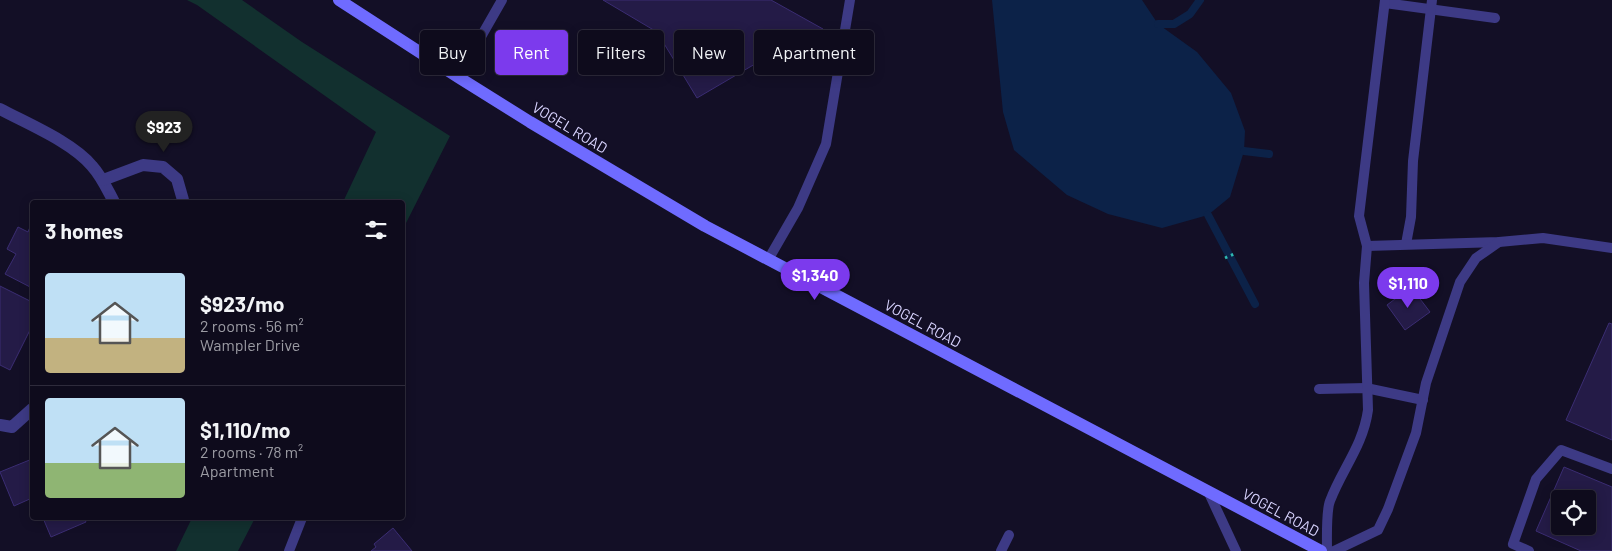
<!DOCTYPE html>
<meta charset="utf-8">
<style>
body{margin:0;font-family:Barlow,sans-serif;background:#171425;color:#f1f3f6;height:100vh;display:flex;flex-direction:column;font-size:19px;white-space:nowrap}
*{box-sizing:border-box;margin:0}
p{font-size:16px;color:#9b9ba3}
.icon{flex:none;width:28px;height:28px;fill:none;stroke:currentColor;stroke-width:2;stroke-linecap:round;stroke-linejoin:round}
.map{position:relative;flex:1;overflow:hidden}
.side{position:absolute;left:30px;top:200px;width:375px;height:320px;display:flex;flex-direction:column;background:#0e0b1c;border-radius:5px;box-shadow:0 2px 12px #0003,0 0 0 1px #2e2b3b}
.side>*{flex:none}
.top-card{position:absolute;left:420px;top:30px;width:475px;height:45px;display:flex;gap:10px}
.tools{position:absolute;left:1551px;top:490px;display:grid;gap:10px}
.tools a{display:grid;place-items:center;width:45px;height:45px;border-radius:5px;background:#0e0b1c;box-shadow:0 2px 12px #0003,0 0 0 1px #2e2b3b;font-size:25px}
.price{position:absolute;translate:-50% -42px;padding:0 11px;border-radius:18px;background:#7c3aed;color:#fff;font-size:16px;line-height:32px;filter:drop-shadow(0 1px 2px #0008)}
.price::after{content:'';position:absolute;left:50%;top:30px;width:15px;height:11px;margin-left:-8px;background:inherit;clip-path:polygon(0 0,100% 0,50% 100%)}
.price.active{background:#222;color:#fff}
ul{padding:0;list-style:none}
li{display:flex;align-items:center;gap:15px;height:125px;padding:0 15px}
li+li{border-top:1px solid #2e2b3b}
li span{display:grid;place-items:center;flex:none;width:140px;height:100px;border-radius:5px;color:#555}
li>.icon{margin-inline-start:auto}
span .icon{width:60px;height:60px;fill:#fffc;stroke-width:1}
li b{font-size:21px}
h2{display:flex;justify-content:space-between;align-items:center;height:60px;padding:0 15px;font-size:21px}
.pill{padding:0 18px;border-radius:5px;background:#0e0b1c;box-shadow:0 2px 12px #0003,0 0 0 1px #2e2b3b;font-size:18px;line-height:45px}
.pill.active{background:#7c3aed;color:#fff}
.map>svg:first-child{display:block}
.green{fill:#12302f}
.water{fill:#0c2248}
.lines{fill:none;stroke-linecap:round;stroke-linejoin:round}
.stream{stroke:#0c2248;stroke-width:8}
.building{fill:#241b47;stroke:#3b2d73;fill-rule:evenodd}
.path{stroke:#2fb8b0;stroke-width:3;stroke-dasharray:2.5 4;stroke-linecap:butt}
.service{stroke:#3d3a85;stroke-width:10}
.minor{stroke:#3d3a85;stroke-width:12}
.secondary{stroke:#6f6bff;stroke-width:12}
.labels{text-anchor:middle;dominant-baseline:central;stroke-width:4;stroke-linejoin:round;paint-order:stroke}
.street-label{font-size:15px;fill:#d9d4ff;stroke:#130f26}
</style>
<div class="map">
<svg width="1612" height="551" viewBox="0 0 1612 551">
<rect width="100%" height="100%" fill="#130f26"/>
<g class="green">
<polygon points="187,0 242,0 302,42 450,136 403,229 402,202 343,202 376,132 197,5"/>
<polygon points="192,518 255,518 238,551 176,551"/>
</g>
<polygon class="water" points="992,0 1142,0 1158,24 1197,52 1231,93 1245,131 1244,151 1230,197 1208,215 1162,228 1108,214 1067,195 1014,150 1003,112"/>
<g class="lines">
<g class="stream">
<polyline points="1158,24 1174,24 1190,14 1200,0"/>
<polyline points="1244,151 1269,154"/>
<polyline points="1208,215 1255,304"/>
</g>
</g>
<g class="building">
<polygon points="603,0 771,0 823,29 806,59 784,47 697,98 657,32"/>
<polygon points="32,222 32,288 5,274 16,254 7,249 18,227 28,232"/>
<polygon points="0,286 32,302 32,326 10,370 0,365"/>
<polygon points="1411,287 1430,312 1405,330 1387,305"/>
<polygon points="1609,323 1612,324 1612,440 1566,420"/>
<polygon points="32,459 32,498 14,506 0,472"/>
<path d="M1564,467L1612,487V551H1581L1536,531ZM1560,499H1588V526H1560Z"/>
<polygon points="43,518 84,518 86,522 51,537"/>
<polygon points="393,528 412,551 371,551 376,547 374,544"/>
</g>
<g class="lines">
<polyline class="path" points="1225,258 1236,253"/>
<g class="service">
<polyline points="1385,3 1495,18"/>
<polyline points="458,77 502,0"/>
<polyline points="1406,244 1411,217 1413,161 1432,0"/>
<polyline points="1367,246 1499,242 1543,238 1612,248"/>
<polyline points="768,260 798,208 826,144 850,0"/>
<polyline points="1319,389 1366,388 1423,400"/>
<polyline points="1208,491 1236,551"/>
<polyline points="289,551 302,518"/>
<polyline points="1001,551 1009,535"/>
<path d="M1327,551C1327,539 1326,511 1330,501C1342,469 1363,446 1368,410L1364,283L1367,246L1359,216L1385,0"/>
<polyline points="1334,551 1378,530 1388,509 1416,433 1426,383 1460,282 1476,258 1499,242"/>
<polyline points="1529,551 1513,544 1536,479 1561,450 1612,469"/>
</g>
<g class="minor">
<path d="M0,109C28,124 72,142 92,166C102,177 107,189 114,202"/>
<polyline points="103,180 143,165 163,167 177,179 183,200 182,202"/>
<polyline points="0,425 12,427 32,409"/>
</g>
<polyline class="secondary" points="339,0 458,77 530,122 705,226 1321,551"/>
</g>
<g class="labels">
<g class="street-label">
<text transform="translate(570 127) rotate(31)">VOGEL ROAD</text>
<text transform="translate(923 323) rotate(28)">VOGEL ROAD</text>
<text transform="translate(1281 512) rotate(28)">VOGEL ROAD</text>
</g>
</g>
</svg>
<div class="tools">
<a><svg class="icon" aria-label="locate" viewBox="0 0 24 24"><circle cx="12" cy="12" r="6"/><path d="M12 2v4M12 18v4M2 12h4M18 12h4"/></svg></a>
</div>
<b class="price active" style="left:164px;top:153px">$923</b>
<b class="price" style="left:815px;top:301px">$1,340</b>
<b class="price" style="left:1408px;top:309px">$1,110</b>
<div class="top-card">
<a class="pill">Buy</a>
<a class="pill active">Rent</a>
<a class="pill">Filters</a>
<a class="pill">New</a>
<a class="pill">Apartment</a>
</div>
<section class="side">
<h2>3 homes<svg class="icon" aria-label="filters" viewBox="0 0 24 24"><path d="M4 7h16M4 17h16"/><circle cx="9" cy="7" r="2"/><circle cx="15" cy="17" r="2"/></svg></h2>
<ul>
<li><span style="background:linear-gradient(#bfe0f5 65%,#c2b280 0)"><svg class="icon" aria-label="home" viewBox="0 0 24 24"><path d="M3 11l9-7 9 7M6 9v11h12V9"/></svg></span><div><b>$923/mo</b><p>2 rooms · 56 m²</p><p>Wampler Drive</p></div></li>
<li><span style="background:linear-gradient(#bfe0f5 65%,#8fb573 0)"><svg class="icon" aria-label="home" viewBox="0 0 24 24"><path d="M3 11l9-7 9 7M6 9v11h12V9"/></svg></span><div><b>$1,110/mo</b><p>2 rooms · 78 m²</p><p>Apartment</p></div></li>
</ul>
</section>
</div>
